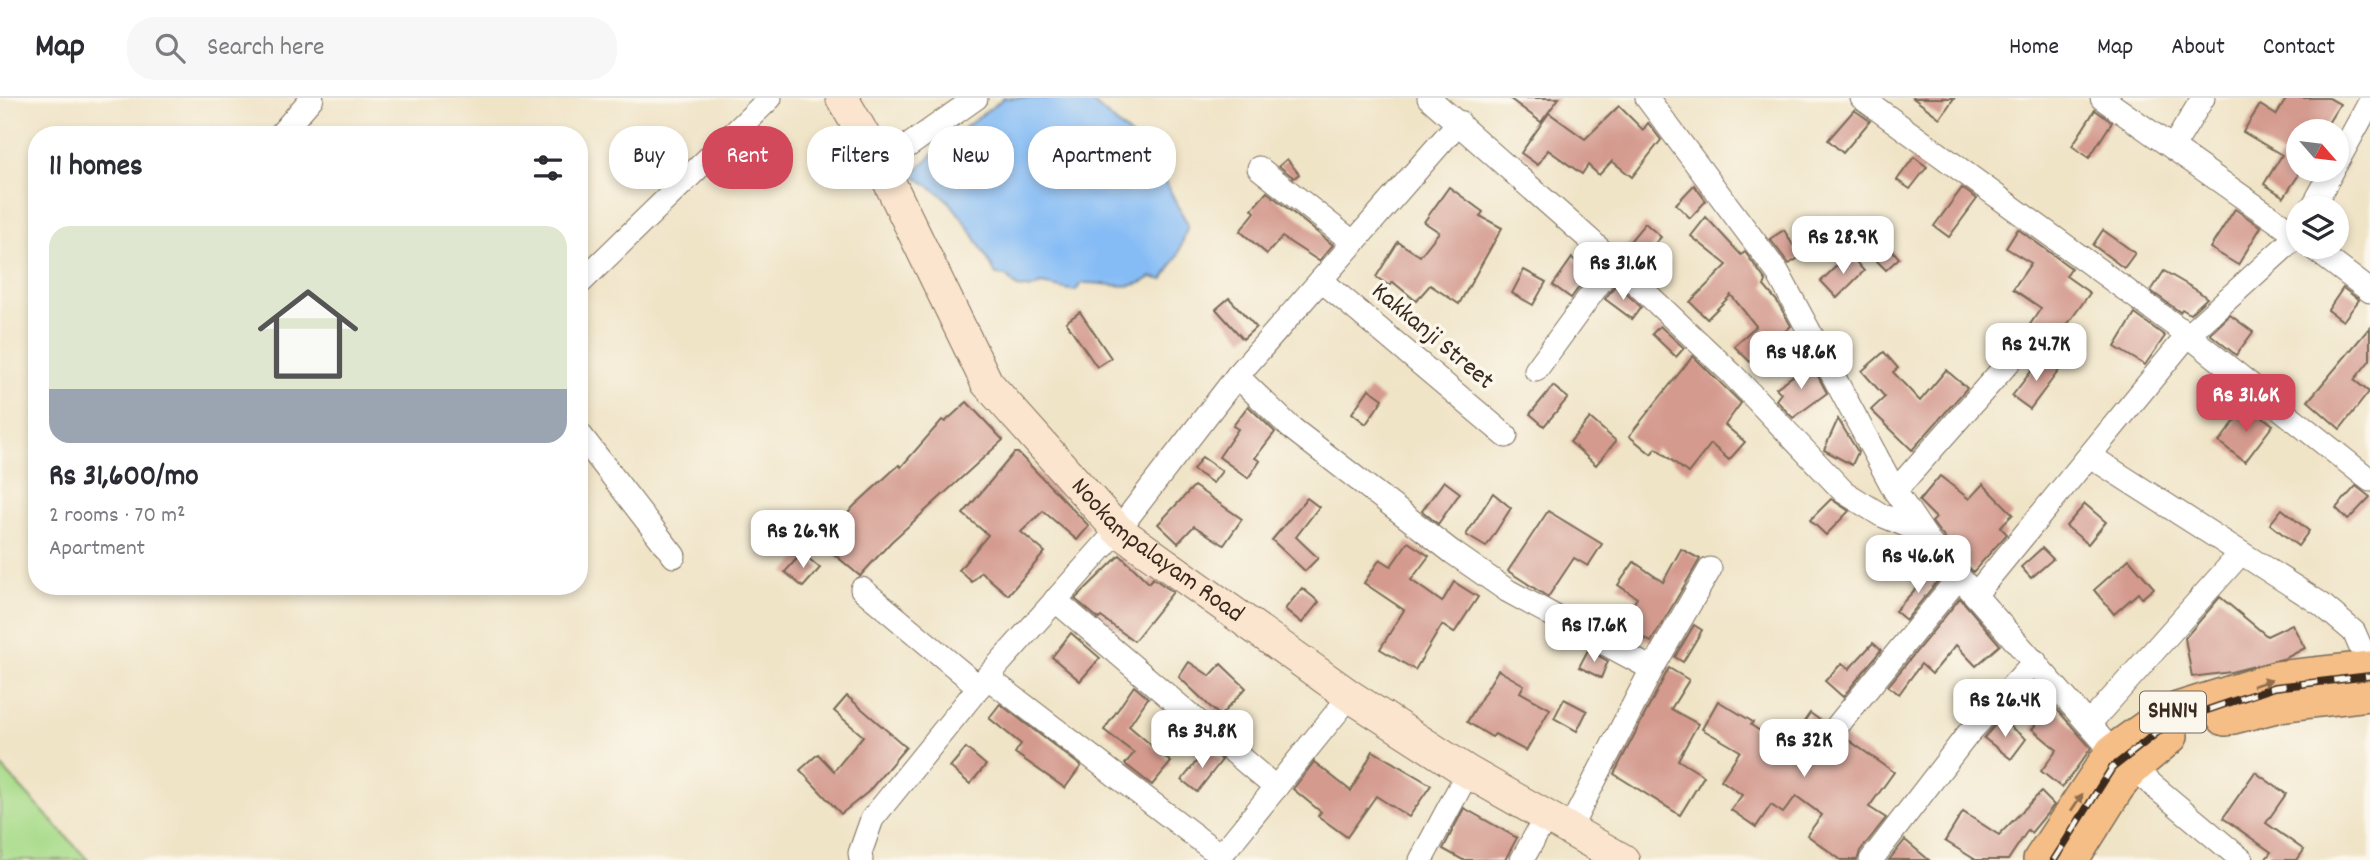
<!DOCTYPE html>
<meta charset="utf-8">
<style>
body{margin:0;font-family:Dekko,sans-serif;background:#f7f7f7;color:#2b2b33;height:100vh;display:flex;flex-direction:column;font-size:26px;white-space:nowrap}
*{box-sizing:border-box;margin:0}
p{font-size:23px;color:#7c7c81}
.icon{flex:none;width:38px;height:38px;fill:none;stroke:currentColor;stroke-width:2;stroke-linecap:round;stroke-linejoin:round}
.map{position:relative;flex:1;overflow:hidden}
.details{position:absolute;left:28px;top:28px;width:560px;height:469px;display:flex;flex-direction:column;background:#fff;border-radius:28px;box-shadow:0 4px 10px #0003}
.details>*{flex:none}
.banner{position:absolute;left:609px;top:28px;width:665px;height:63px;display:flex;gap:14px}
.needle{width:46px;rotate:118deg}
.tools{position:absolute;left:2286px;top:21px;display:grid;gap:14px}
.tools a{display:grid;place-items:center;width:63px;height:63px;border-radius:50%;background:#fff;box-shadow:0 4px 10px #0003;font-size:35px}
.price{position:absolute;translate:-50% -60px;padding:0 16px;border-radius:14px;background:#fff;color:#222;font-size:23px;line-height:46px;filter:drop-shadow(0 2px 4px #0008)}
.price::after{content:'';position:absolute;left:50%;top:42px;width:21px;height:16px;margin-left:-10px;background:inherit;clip-path:polygon(0 0,100% 0,50% 100%)}
.price.on{background:#d1495b;color:#fff}
ul{padding:0;list-style:none}
li{display:grid;align-content:center;gap:14px;height:371px;padding:0 21px}
li span{display:grid;place-items:center;height:217px;border-radius:21px;color:#555}
li>.icon{margin-inline-start:auto}
span .icon{width:126px;height:126px;fill:#fffc;stroke-width:1}
li b{font-size:30px}
h2{display:flex;justify-content:space-between;align-items:center;height:84px;padding:0 21px;font-size:30px}
.tag{padding:0 24px;border-radius:28px;background:#fff;box-shadow:0 4px 10px #0003;font-size:24px;line-height:63px}
.tag.on{background:#d1495b;color:#fff}
header{display:flex;align-items:center;gap:42px;box-sizing:border-box;height:98px;padding:0 35px;background:#fff;border-bottom:2px solid #e1e1e2}
header strong{font-size:33px}
nav{display:flex;gap:38px;margin-inline-start:auto;font-size:24px}
.search{width:490px;height:63px;background:#f7f7f7;display:flex;align-items:center;gap:18px;box-sizing:border-box;padding:0 24px;border-radius:28px;color:#7c7c81;font-size:26px}
.map>svg:first-child{display:block}
.green{fill:#a8db8a;stroke:#728254;stroke-width:2}
.water{fill:#85bcf5;stroke:#60738a;stroke-width:2}
.building{fill:#d49a8e}
.lines{fill:none;stroke-linecap:round;stroke-linejoin:round}
.street-casing{stroke:#7a6b59;stroke-width:25}
.secondary-casing{stroke:#7a6b59;stroke-width:34}
.primary-casing{stroke:#7a6b59;stroke-width:38}
.street{stroke:#fff;stroke-width:23}
.secondary{stroke:#fbe5cf;stroke-width:32}
.primary{stroke:#f5be86;stroke-width:35}
.rail-casing{stroke:#3b2a1e;stroke-width:8}
.rail{stroke:#fbf7ec;stroke-width:5;stroke-dasharray:16;stroke-linecap:butt}
.oneway{fill:#8f6d4d}
.labels{text-anchor:middle;dominant-baseline:central;stroke-width:7;stroke-linejoin:round;paint-order:stroke}
.shield{fill:#fbf7ec;stroke:#75685c;stroke-width:2}
.shield-label{font-size:24px;font-weight:bold;fill:#3b2a1e}
.street-label{font-size:26px;fill:#3b2a1e;stroke:#fbf7ec}
</style>
<header>
<strong>Map</strong>
<div class="search"><svg class="icon" aria-label="search" viewBox="0 0 24 24"><circle cx="10" cy="10" r="6"/><path d="M15 15l6 6"/></svg>Search here</div>
<nav><a>Home</a><a>Map</a><a>About</a><a>Contact</a></nav>
</header>
<div class="map">
<svg width="2370" height="762" viewBox="0 0 2370 762">
<rect width="100%" height="100%" fill="#fbf7ec"/>
<filter id="ink" filterUnits="userSpaceOnUse"><feTurbulence type="fractalNoise" baseFrequency=".0143" numOctaves="2"/><feDisplacementMap in="SourceGraphic" scale="14" xChannelSelector="R" yChannelSelector="G"/><feConvolveMatrix kernelMatrix="1 2 1 2 8 2 1 2 1" color-interpolation-filters="sRGB"/></filter>
<filter id="wash" filterUnits="userSpaceOnUse"><feTurbulence type="fractalNoise" baseFrequency=".00686" numOctaves="4" result="noise"/><feDisplacementMap in="SourceGraphic" scale="28" xChannelSelector="R" yChannelSelector="G"/><feGaussianBlur stdDeviation="1.57" result="paint"/><feColorMatrix in="noise" values="0 0 0 0 0 0 0 0 0 0 0 0 0 0 0 0 0 1.4 0 .05"/><feComposite in="paint" operator="in"/></filter>
<g filter="url(#wash)">
<rect width="100%" height="100%" fill="#f0e4c7"/>
<polygon class="green" points="0,667 88,762 0,762"/>
<path class="water" d="M1004,0H1088L1151,56L1188,127L1178,157L1163,182L1151,179C1132,195 1105,184 1082,185L1075,193L1041,186L1030,191L1017,189L1006,178L996,177C986,157 961,114 944,99C934,90 923,85 913,76L943,46Z"/>
<g id="blocks">
<g class="building">
<polygon points="1509,0 1559,0 1541,24"/>
<polygon points="1913,0 1954,0 1940,20"/>
<polygon points="2287,0 2329,0 2340,6 2323,33 2298,33 2298,78 2284,99 2264,86 2282,57 2243,34 2260,7 2276,17"/>
<polygon points="1619,8 1643,32 1648,25 1661,42 1632,79 1612,63 1599,77 1588,67 1582,76 1548,52 1538,67 1521,55 1549,15 1585,41"/>
<polygon points="1854,12 1870,23 1843,55 1828,42"/>
<polygon points="2095,12 2112,24 2089,60 2072,48"/>
<polygon points="1914,59 1927,69 1910,91 1897,82"/>
<polygon points="1287,61 1299,76 1294,80 1279,68"/>
<polygon points="1694,87 1706,103 1690,120 1676,106"/>
<polygon points="1449,89 1483,114 1480,118 1502,130 1459,206 1430,187 1416,203 1393,184 1390,188 1376,179 1398,144 1420,158 1439,134 1424,124"/>
<polygon points="1962,90 1977,101 1949,139 1934,128"/>
<polygon points="1267,94 1333,147 1319,163 1282,139 1267,156 1240,133 1255,114 1252,111"/>
<polygon points="2235,111 2261,129 2238,167 2210,150"/>
<polygon points="1706,119 1741,157 1745,154 1766,183 1764,188 1777,203 1791,228 1750,264 1734,248 1756,228 1731,197 1707,221 1690,204 1727,167 1691,138"/>
<polygon points="1645,125 1661,139 1650,151 1664,163 1650,179 1622,153"/>
<polygon points="2018,131 2071,170 2066,178 2090,195 2046,256 2021,240 2041,210 2013,191 2031,165 2006,150"/>
<polygon points="1784,132 1800,159 1789,166 1770,141"/>
<polygon points="2103,132 2135,155 2124,170 2093,147"/>
<polygon points="1886,145 1899,160 1886,172 1872,158"/>
<polygon points="1849,156 1864,173 1837,200 1821,183"/>
<polygon points="1572,160 1590,174 1571,200 1553,187"/>
<polygon points="1524,172 1546,184 1533,207 1512,195"/>
<polygon points="2164,173 2198,193 2207,200 2190,216 2182,211 2180,214 2151,193"/>
<polygon points="1616,186 1641,209 1632,221 1605,201"/>
<polygon points="2343,190 2359,202 2343,223 2328,212"/>
<polygon points="1229,200 1256,229 1243,241 1216,211"/>
<polygon points="1080,214 1111,260 1097,269 1066,224"/>
<polygon points="2135,216 2165,238 2145,267 2115,249"/>
<polygon points="2230,217 2253,234 2236,257 2210,236"/>
<polygon points="1660,228 1684,250 1676,259 1652,236"/>
<polygon points="2370,229 2370,262 2354,282 2369,294 2340,331 2308,303"/>
<polygon points="1884,254 1898,270 1893,274 1920,303 1946,272 1967,290 1912,352 1871,312 1885,299 1862,273"/>
<polygon points="1693,258 1741,305 1725,327 1745,344 1729,362 1711,346 1688,375 1656,350 1651,356 1629,338"/>
<polygon points="2043,258 2060,271 2030,311 2012,298"/>
<polygon points="1811,265 1827,295 1793,320 1776,302 1781,295 1776,290"/>
<polygon points="1553,288 1568,300 1544,328 1530,316"/>
<polygon points="1369,291 1383,301 1366,326 1352,315"/>
<polygon points="967,304 1003,342 891,444 860,478 822,446 854,408 899,367 901,369 942,322 945,324"/>
<polygon points="2247,307 2273,327 2245,364 2219,344"/>
<polygon points="1248,308 1275,334 1255,360 1260,363 1248,380 1219,359 1238,331 1233,328"/>
<polygon points="1590,320 1616,343 1596,367 1570,344"/>
<polygon points="1838,321 1858,354 1852,367 1824,352"/>
<polygon points="1014,355 1018,355 1089,428 1077,442 1043,413 1021,434 1045,454 1008,497 981,474 972,484 959,472 988,437 963,416"/>
<polygon points="1202,359 1222,373 1213,385 1193,372"/>
<polygon points="1940,378 1969,401 1983,386 2013,416 2000,429 2007,436 1973,474 1941,436 1932,424 1936,420 1919,403"/>
<polygon points="1444,383 1460,395 1438,426 1422,413"/>
<polygon points="1194,388 1242,421 1224,447 1194,428 1178,445 1158,426"/>
<polygon points="2356,388 2370,399 2348,422 2336,410"/>
<polygon points="1493,395 1511,410 1486,449 1466,437"/>
<polygon points="1307,400 1319,409 1296,439 1318,460 1305,473 1272,442"/>
<polygon points="1831,401 1849,413 1826,437 1810,422"/>
<polygon points="2085,406 2106,424 2088,446 2066,428"/>
<polygon points="2282,411 2309,433 2298,448 2270,426"/>
<polygon points="1548,413 1602,446 1588,468 1574,460 1548,499 1508,473"/>
<polygon points="1408,444 1429,458 1411,482 1442,504 1454,484 1478,499 1454,535 1442,527 1415,572 1380,551 1404,512 1364,485 1380,461 1391,468"/>
<polygon points="2042,450 2053,461 2031,480 2021,469"/>
<polygon points="1681,451 1700,461 1651,544 1621,526 1637,500 1618,487 1634,464 1663,484"/>
<polygon points="802,455 820,470 803,489 785,474"/>
<polygon points="1120,457 1149,485 1153,480 1173,494 1134,543 1101,519 1099,521 1075,501"/>
<polygon points="2129,461 2154,490 2142,500 2138,495 2114,516 2094,492"/>
<polygon points="1934,471 1941,479 1906,522 1895,513"/>
<polygon points="1302,490 1319,504 1302,525 1285,511"/>
<polygon points="2220,499 2267,538 2292,526 2305,550 2286,560 2231,574 2192,579 2185,540"/>
<polygon points="1960,500 2000,547 1976,568 1956,547 1932,576 1921,566 1899,596 1888,588"/>
<polygon points="1694,527 1702,532 1683,564 1675,559"/>
<polygon points="1071,535 1100,560 1080,583 1052,559"/>
<polygon points="1873,545 1881,552 1843,599 1825,583 1842,565 1849,571"/>
<polygon points="1588,552 1608,563 1601,580 1579,569"/>
<polygon points="1189,564 1210,578 1221,566 1246,590 1220,618 1179,579"/>
<polygon points="1669,570 1689,582 1671,611 1698,626 1678,662 1704,678 1680,717 1614,676"/>
<polygon points="1498,572 1524,587 1520,594 1550,611 1526,653 1495,636 1492,639 1467,624"/>
<polygon points="1134,588 1148,600 1129,628 1171,664 1152,687 1125,666 1134,655 1104,632"/>
<polygon points="847,598 906,649 868,694 841,716 800,672 818,656 834,673 863,638 834,613"/>
<polygon points="1564,601 1587,613 1577,633 1554,620"/>
<polygon points="1718,603 1753,624 1751,627 1786,650 1810,615 1824,625 1830,638 1844,639 1894,674 1869,709 1886,720 1860,753 1857,762 1841,762 1807,737 1822,717 1796,698 1783,715 1771,707 1756,729 1731,712 1742,697 1721,682 1740,653 1702,631"/>
<polygon points="1000,606 1081,668 1065,690 1015,655 1021,646 989,620"/>
<polygon points="2053,607 2091,650 2062,690 2041,673 2057,652 2032,631"/>
<polygon points="2000,621 2026,641 2011,661 1984,640"/>
<polygon points="966,650 986,667 970,686 950,669"/>
<polygon points="1207,650 1222,662 1197,694 1182,682"/>
<polygon points="1373,653 1431,687 1409,719 1376,698 1347,739 1318,718 1321,714 1293,691 1314,664 1351,693"/>
<polygon points="2255,674 2286,696 2266,725 2304,752 2297,762 2265,762 2271,754 2223,720"/>
<polygon points="2041,694 2054,707 2031,735 2028,732 2008,762 1976,762 1945,743 1963,714 1999,737"/>
<polygon points="1464,710 1517,740 1505,762 1463,762 1443,751"/>
<polygon points="1905,742 1929,762 1889,762"/>
</g>
</g>
</g>
<g filter="url(#ink)">
<use href="#blocks" fill-opacity="0" stroke="#7a6b59" stroke-width="2"/>
<g class="lines">
<g class="street-casing">
<g id="street">
<polyline points="1429,0 1590,142 1732,276 1844,394 1881,417 1922,434"/>
<polyline points="1647,0 1778,175 1895,393 1930,445 1975,497"/>
<polyline points="1862,0 2188,237 2370,382"/>
<polyline points="2102,0 2298,138"/>
<polyline points="280,37 312,0"/>
<polyline points="2173,49 2203,0"/>
<polyline points="2336,66 2370,4"/>
<polyline points="881,67 976,0"/>
<polyline points="1259,70 1354,145"/>
<polyline points="2312,110 2333,72"/>
<polyline points="2312,149 2370,193"/>
<polyline points="1321,182 1506,338"/>
<polyline points="579,186 770,0"/>
<polyline points="1536,272 1614,165"/>
<polyline points="1237,278 1290,329 1452,454 1508,493 1652,571"/>
<polyline points="579,335 674,458"/>
<polyline points="2090,358 2321,506 2354,534 2370,571"/>
<polyline points="1895,393 2016,256"/>
<polyline points="862,491 979,589"/>
<polyline points="1055,502 1276,690"/>
<polyline points="987,579 1216,754 1227,750 1350,598"/>
<polyline points="2089,626 2241,455"/>
<polyline points="1838,627 1959,479"/>
<polyline points="1570,730 1652,571 1710,471"/>
<polyline points="861,762 860,755 872,721 987,579 1118,432 1237,278 1459,24"/>
<polyline points="1421,762 1468,674"/>
<polyline points="1522,762 1547,717"/>
<polyline points="1871,762 1968,636 2035,563"/>
<polyline points="2242,762 2113,654 1975,497 2188,237 2298,137"/>
</g>
</g>
<g class="secondary-casing">
<g id="secondary">
<path id="s1" d="M842,0L881,67L987,285L1118,432L1350,598L1468,674L1623,762"/>
</g>
</g>
<g class="primary-casing">
<g id="primary">
<polyline points="2225,620 2280,606 2370,595"/>
<polyline points="2041,762 2113,654 2168,615 2277,581 2370,571"/>
<polyline points="2071,762 2116,690 2131,671 2170,638"/>
</g>
</g>
<use href="#street" class="street"/>
<use href="#secondary" class="secondary"/>
<use href="#primary" class="primary"/>
<g class="rail-casing">
<polyline id="rail" points="2054,762 2112,670 2169,625 2275,589 2370,578"/>
</g>
<use href="#rail" class="rail"/>
</g>
<defs><path id="oneway-solid" d="M-6-.8H1V-3.2L6.5 0L1 3.2V.8H-6Z" transform="scale(1.75)"/></defs>
<g class="oneway">
<use href="#oneway-solid" transform="translate(2262 585) rotate(-18)"/>
<use href="#oneway-solid" transform="translate(2077 704) rotate(-56)"/>
</g>
</g>
<g class="labels">
<rect class="shield" x="2140" y="593.5" width="66" height="41" rx="5"/>
<g class="shield-label">
<text x="2173" y="614">SHN14</text>
</g>
<g class="street-label">
<text transform="translate(1432 239) rotate(40)">Kakkanji Street</text>
<text stroke="none"><textPath href="#s1" startOffset="560">Nookampalayam Road</textPath></text>
</g>
</g>
</svg>
<div class="tools">
<a><svg class="needle" viewBox="-14 -14 28 28"><path d="M0-13l5 13h-10z" fill="#e53935"/><path d="M0 13l5-13h-10z" fill="#7c7c81"/></svg></a>
<a><svg class="icon" aria-label="layers" viewBox="0 0 24 24"><path d="M12 4l9 5-9 5-9-5zM3 14l9 5 9-5"/></svg></a>
</div>
<b class="price" style="left:1843px;top:178px">Rs 28.9K</b>
<b class="price" style="left:1623px;top:204px">Rs 31.6K</b>
<b class="price" style="left:2036px;top:285px">Rs 24.7K</b>
<b class="price" style="left:1801px;top:293px">Rs 48.6K</b>
<b class="price on" style="left:2246px;top:336px">Rs 31.6K</b>
<b class="price" style="left:803px;top:472px">Rs 26.9K</b>
<b class="price" style="left:1918px;top:497px">Rs 46.6K</b>
<b class="price" style="left:1594px;top:566px">Rs 17.6K</b>
<b class="price" style="left:2005px;top:641px">Rs 26.4K</b>
<b class="price" style="left:1202px;top:672px">Rs 34.8K</b>
<b class="price" style="left:1804px;top:681px">Rs 32K</b>
<div class="banner">
<a class="tag">Buy</a>
<a class="tag on">Rent</a>
<a class="tag">Filters</a>
<a class="tag">New</a>
<a class="tag">Apartment</a>
</div>
<section class="details">
<h2>11 homes<svg class="icon" aria-label="filters" viewBox="0 0 24 24"><path d="M4 7h16M4 17h16"/><circle cx="9" cy="7" r="2"/><circle cx="15" cy="17" r="2"/></svg></h2>
<ul>
<li><span style="background:linear-gradient(#dfe7d0 75%,#9aa5b1 0)"><svg class="icon" aria-label="home" viewBox="0 0 24 24"><path d="M3 11l9-7 9 7M6 9v11h12V9"/></svg></span><div><b>Rs 31,600/mo</b><p>2 rooms · 70 m²</p><p>Apartment</p></div></li>
</ul>
</section>
</div>
